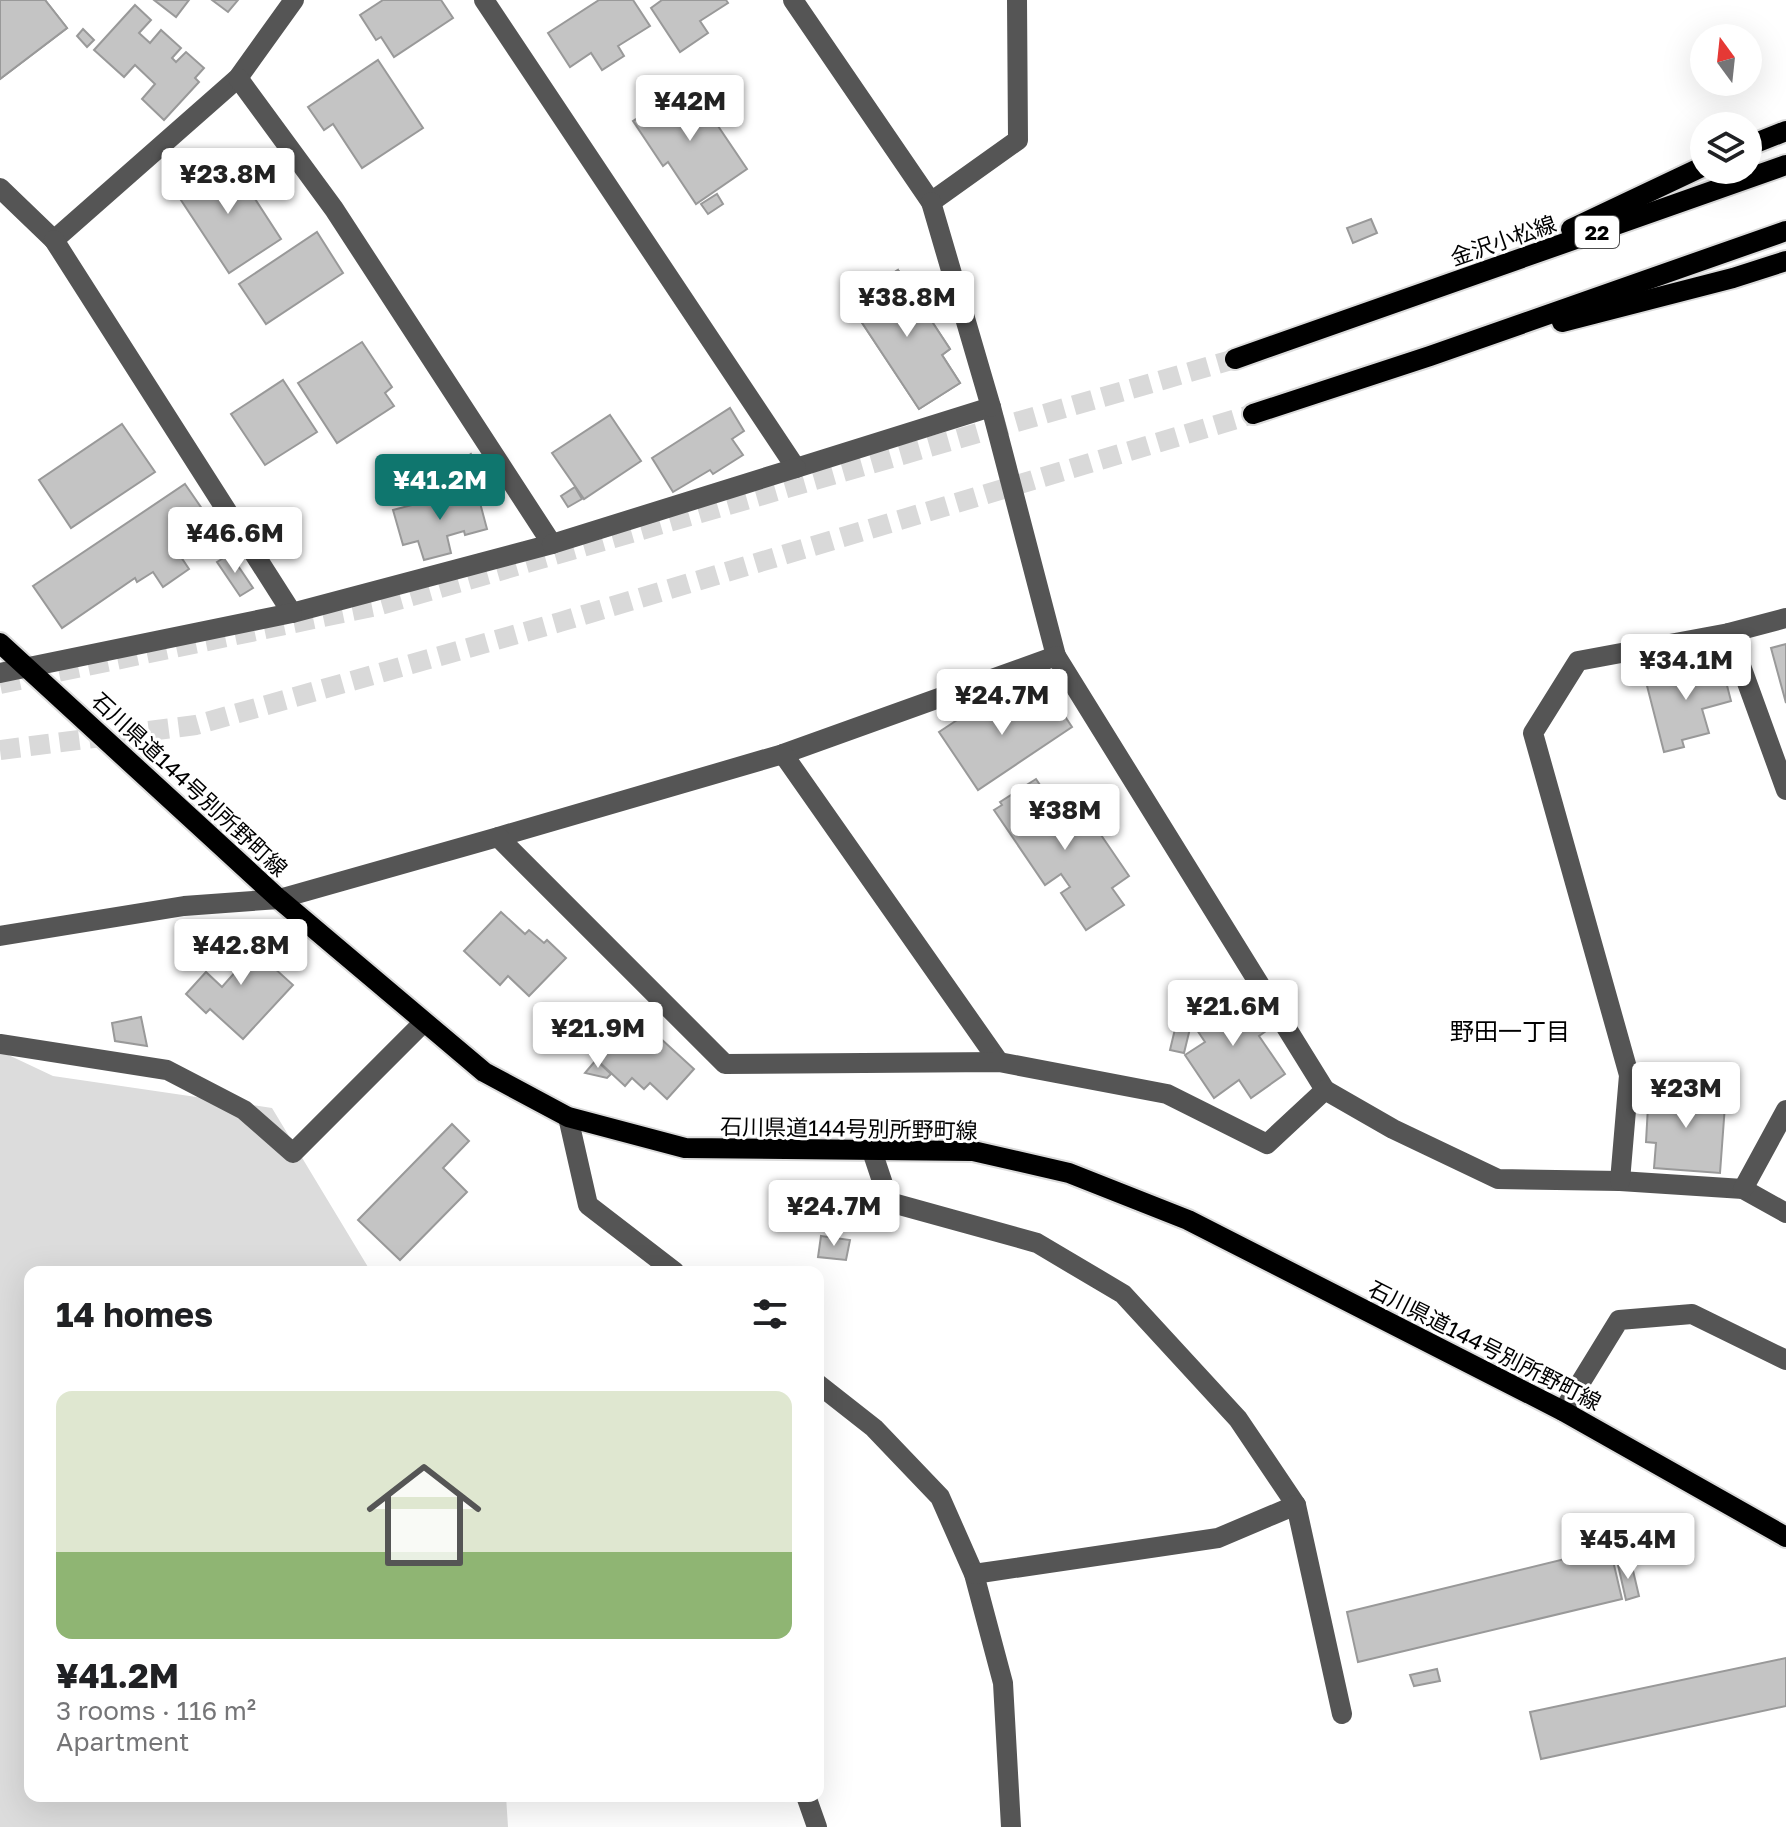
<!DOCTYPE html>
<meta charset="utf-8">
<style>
body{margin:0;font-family:"Golos Text","Noto Sans JP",sans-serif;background:#f2f2f2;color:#202124;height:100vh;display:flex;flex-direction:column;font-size:30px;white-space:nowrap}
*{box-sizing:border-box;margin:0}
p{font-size:26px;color:#757577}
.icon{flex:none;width:44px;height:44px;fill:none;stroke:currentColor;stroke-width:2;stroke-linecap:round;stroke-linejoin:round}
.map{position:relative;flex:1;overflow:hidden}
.side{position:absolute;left:24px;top:1266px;width:800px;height:536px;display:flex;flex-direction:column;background:#fff;border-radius:16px;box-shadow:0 8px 32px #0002}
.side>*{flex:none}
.needle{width:52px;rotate:345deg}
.fabs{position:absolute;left:1690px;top:24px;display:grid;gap:16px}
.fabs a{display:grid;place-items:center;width:72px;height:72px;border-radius:50%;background:#fff;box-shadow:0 8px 32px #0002;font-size:40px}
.price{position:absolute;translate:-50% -68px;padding:0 18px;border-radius:8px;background:#fff;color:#222;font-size:26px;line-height:52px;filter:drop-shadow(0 2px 4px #0008)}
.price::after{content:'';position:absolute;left:50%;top:48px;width:24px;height:18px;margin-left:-12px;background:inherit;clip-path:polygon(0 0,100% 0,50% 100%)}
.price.current{background:#0f766e;color:#fff}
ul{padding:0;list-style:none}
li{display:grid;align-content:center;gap:16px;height:424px;padding:0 32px}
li+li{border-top:2px solid #e0e0e0}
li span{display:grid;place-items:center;height:248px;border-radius:16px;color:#555}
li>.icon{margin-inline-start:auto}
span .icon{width:144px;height:144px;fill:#fffc;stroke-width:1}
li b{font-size:34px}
h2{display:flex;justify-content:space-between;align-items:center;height:96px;padding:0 32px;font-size:34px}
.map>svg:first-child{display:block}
.green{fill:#dcdcdc}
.building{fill:#c4c4c4;stroke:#999;stroke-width:2}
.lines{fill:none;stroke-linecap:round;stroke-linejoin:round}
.major-tunnel{stroke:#d9d9d9;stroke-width:20;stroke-dasharray:20 10;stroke-linecap:butt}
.major-casing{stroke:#dbdbdb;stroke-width:24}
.minor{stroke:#555;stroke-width:20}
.major{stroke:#000;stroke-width:20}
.labels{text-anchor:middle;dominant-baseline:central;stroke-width:6;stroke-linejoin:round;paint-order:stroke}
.shield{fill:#fff;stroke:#4c4c4c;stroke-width:2}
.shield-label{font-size:20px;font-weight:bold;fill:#000}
.street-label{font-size:22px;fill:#000;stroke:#fff}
.neighbourhood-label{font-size:24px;fill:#000;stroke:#fff}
</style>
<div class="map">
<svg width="1786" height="1827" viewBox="0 0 1786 1827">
<rect width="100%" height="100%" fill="#fff"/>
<polygon class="green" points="0,1051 53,1076 272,1108 371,1272 30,1272 30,1796 506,1796 508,1827 0,1827"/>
<g class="building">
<polygon points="0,0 45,0 67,28 0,79"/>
<polygon points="0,0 45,0 67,28 0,79"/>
<polygon points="154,0 189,0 176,17"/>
<polygon points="212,0 238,0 228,12"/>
<polygon points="383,0 441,0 453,18 394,57 381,37 376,40 360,15"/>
<polygon points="599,0 633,0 650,26 618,46 624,56 602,70 591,53 570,67 548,33"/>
<polygon points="662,0 726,0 728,3 700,21 708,33 680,52 651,8"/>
<polygon points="135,5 151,20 139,33 150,43 161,30 181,48 172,58 176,62 186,52 204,68 195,78 199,82 164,120 142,99 155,84 135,65 124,77 94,50"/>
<polygon points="83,29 94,40 87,47 77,36"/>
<polygon points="378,60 423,128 362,168 333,124 324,130 308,107"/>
<polygon points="689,83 747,169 696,204 668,162 663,166 633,121"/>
<polygon points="222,160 241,189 246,185 281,239 229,273 175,191"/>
<polygon points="717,194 723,204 708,214 701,204"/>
<polygon points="1371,219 1377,233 1353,243 1347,228"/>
<polygon points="317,232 343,273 266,324 239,284"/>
<polygon points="898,270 950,349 942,355 960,383 919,409 849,303"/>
<polygon points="898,270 950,349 942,355 960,383 919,409 849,303"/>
<polygon points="362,342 392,387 385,393 394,406 337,443 298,383"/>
<polygon points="283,380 317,432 265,465 231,414"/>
<polygon points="730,408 744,431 732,439 743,455 713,474 710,470 673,492 652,458"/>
<polygon points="610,415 641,461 584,499 552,453"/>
<polygon points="122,424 155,472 71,528 39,480"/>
<polygon points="471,454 481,468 451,489 442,474"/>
<polygon points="185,484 216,529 179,554 189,569 163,587 153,572 137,582 135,578 62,628 33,586"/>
<polygon points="575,487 582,499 568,507 561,496"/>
<polygon points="476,488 487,529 465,535 464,531 447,536 451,553 424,560 418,541 403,545 393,510"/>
<polygon points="230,554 253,588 240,596 217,562"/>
<polygon points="1786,644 1786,703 1771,648"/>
<polygon points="1721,662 1731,701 1702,709 1709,733 1682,740 1684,747 1664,752 1645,678 1677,669 1678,674"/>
<polygon points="1031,696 1041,710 1054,700 1072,727 978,790 939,732 992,697 1004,714"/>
<polygon points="1036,779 1065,822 1084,810 1129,876 1112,888 1124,905 1086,930 1061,893 1070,887 1061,874 1045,885 994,810 1002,805 1000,802"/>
<polygon points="501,912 525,934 529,930 544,943 547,940 566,958 529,996 508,976 500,985 464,951"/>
<polygon points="231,929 293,985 243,1039 210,1009 206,1013 186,994 206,972 222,987 237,970 213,948"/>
<polygon points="1237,988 1266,1031 1259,1036 1285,1074 1251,1098 1239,1080 1214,1098 1185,1055 1205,1042 1195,1027 1197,1015"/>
<polygon points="1180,1008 1194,1012 1184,1053 1170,1050"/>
<polygon points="141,1017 147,1046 115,1041 112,1023"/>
<polygon points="637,1017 694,1069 667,1099 650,1083 644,1089 632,1078 625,1086 597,1060"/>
<polygon points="596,1060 611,1074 607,1078 585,1073"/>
<polygon points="1649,1088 1714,1092 1712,1105 1725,1105 1720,1173 1654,1168 1656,1143 1646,1142"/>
<polygon points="452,1124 469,1141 443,1168 467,1192 400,1260 358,1220"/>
<polygon points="821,1236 850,1240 846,1260 818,1257"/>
<polygon points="1610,1548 1622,1599 1358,1662 1347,1612"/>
<polygon points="1631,1562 1639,1596 1626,1600 1618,1565"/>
<polygon points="1786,1658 1786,1706 1541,1759 1530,1712"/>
<polygon points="1437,1669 1440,1681 1414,1686 1410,1675"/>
</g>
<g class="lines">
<g class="major-tunnel">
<polyline points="0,684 381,605 1235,359"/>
<polyline points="0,750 196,725 560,622 1253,414"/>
</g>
<g class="major-casing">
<g id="major">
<polyline points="1748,146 1786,131"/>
<polyline points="1571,229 1704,166"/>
<polyline points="1562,322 1733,278 1786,261"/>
<polyline points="1235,359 1786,165"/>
<polyline points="1253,414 1430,356 1786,231"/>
<polyline points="0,643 279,899 484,1072 568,1117 685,1148 973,1151 1069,1173 1188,1220 1563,1411 1786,1537"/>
</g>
</g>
<g class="minor">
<polyline points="484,0 796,468 991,407 1056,656"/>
<polyline points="793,0 931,202 1018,140 1017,0"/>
<polyline points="0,188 54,240 238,78 294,0"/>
<polyline points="931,202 991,407"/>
<polyline points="54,240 292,613 552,544 334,209 238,78"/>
<polyline points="552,544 796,468"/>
<polyline points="1729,633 1786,790"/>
<polyline points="0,673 292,613"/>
<polyline points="783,754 1056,656 1325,1090"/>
<polyline points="498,837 783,754 999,1062"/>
<polyline points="0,936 184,906 279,899 498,837 725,1064 999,1062 1167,1094 1267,1144 1325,1090 1393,1129 1498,1179 1620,1181 1743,1189 1786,1213"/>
<polyline points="0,1044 167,1070 244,1110 293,1153 424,1022"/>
<polyline points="568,1117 588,1205 675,1272"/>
<polyline points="872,1151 889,1202 1037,1243 1123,1294 1238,1419 1296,1505"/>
<polyline points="1620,1181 1629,1075 1533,733 1578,661 1729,633 1786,618"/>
<polyline points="1743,1189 1786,1110"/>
<polyline points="818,1384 874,1428 940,1497 974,1574 1003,1683 1011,1827"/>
<polyline points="1563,1411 1619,1320 1692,1314 1786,1360"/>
<polyline points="974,1574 1218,1538 1296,1505 1342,1714"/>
<polyline points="806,1796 817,1827"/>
</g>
<use href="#major" class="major"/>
</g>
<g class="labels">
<rect class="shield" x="1575" y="216" width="44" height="32" rx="6"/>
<g class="shield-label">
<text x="1597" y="232">22</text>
</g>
<g class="street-label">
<text transform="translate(1503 240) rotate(-19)">金沢小松線</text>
<text transform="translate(190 784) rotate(43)">石川県道144号別所野町線</text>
<text transform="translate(849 1128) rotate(1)">石川県道144号別所野町線</text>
<text transform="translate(1485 1345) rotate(27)">石川県道144号別所野町線</text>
</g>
<g class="neighbourhood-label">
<text x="1510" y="1030">野田一丁目</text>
</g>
</g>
</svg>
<div class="fabs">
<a><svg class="needle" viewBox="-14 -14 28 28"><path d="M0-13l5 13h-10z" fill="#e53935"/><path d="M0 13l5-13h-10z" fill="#757577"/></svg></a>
<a><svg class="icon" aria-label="layers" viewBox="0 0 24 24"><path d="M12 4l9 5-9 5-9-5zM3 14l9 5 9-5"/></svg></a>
</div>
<b class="price" style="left:690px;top:143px">¥42M</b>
<b class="price" style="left:228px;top:216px">¥23.8M</b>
<b class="price" style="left:907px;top:339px">¥38.8M</b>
<b class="price current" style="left:440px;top:522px">¥41.2M</b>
<b class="price" style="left:235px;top:575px">¥46.6M</b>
<b class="price" style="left:1686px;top:702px">¥34.1M</b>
<b class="price" style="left:1002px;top:737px">¥24.7M</b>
<b class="price" style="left:1065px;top:852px">¥38M</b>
<b class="price" style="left:241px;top:987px">¥42.8M</b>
<b class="price" style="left:1233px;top:1048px">¥21.6M</b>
<b class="price" style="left:598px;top:1070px">¥21.9M</b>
<b class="price" style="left:1686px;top:1130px">¥23M</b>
<b class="price" style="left:834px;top:1248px">¥24.7M</b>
<b class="price" style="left:1628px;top:1581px">¥45.4M</b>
<section class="side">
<h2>14 homes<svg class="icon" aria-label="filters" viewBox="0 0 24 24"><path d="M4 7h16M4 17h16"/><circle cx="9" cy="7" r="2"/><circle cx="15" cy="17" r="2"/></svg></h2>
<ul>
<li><span style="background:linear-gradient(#dfe7d0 65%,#8fb573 0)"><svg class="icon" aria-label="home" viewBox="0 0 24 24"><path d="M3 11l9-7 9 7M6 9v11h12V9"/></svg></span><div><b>¥41.2M</b><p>3 rooms · 116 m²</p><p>Apartment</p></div></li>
</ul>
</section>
</div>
